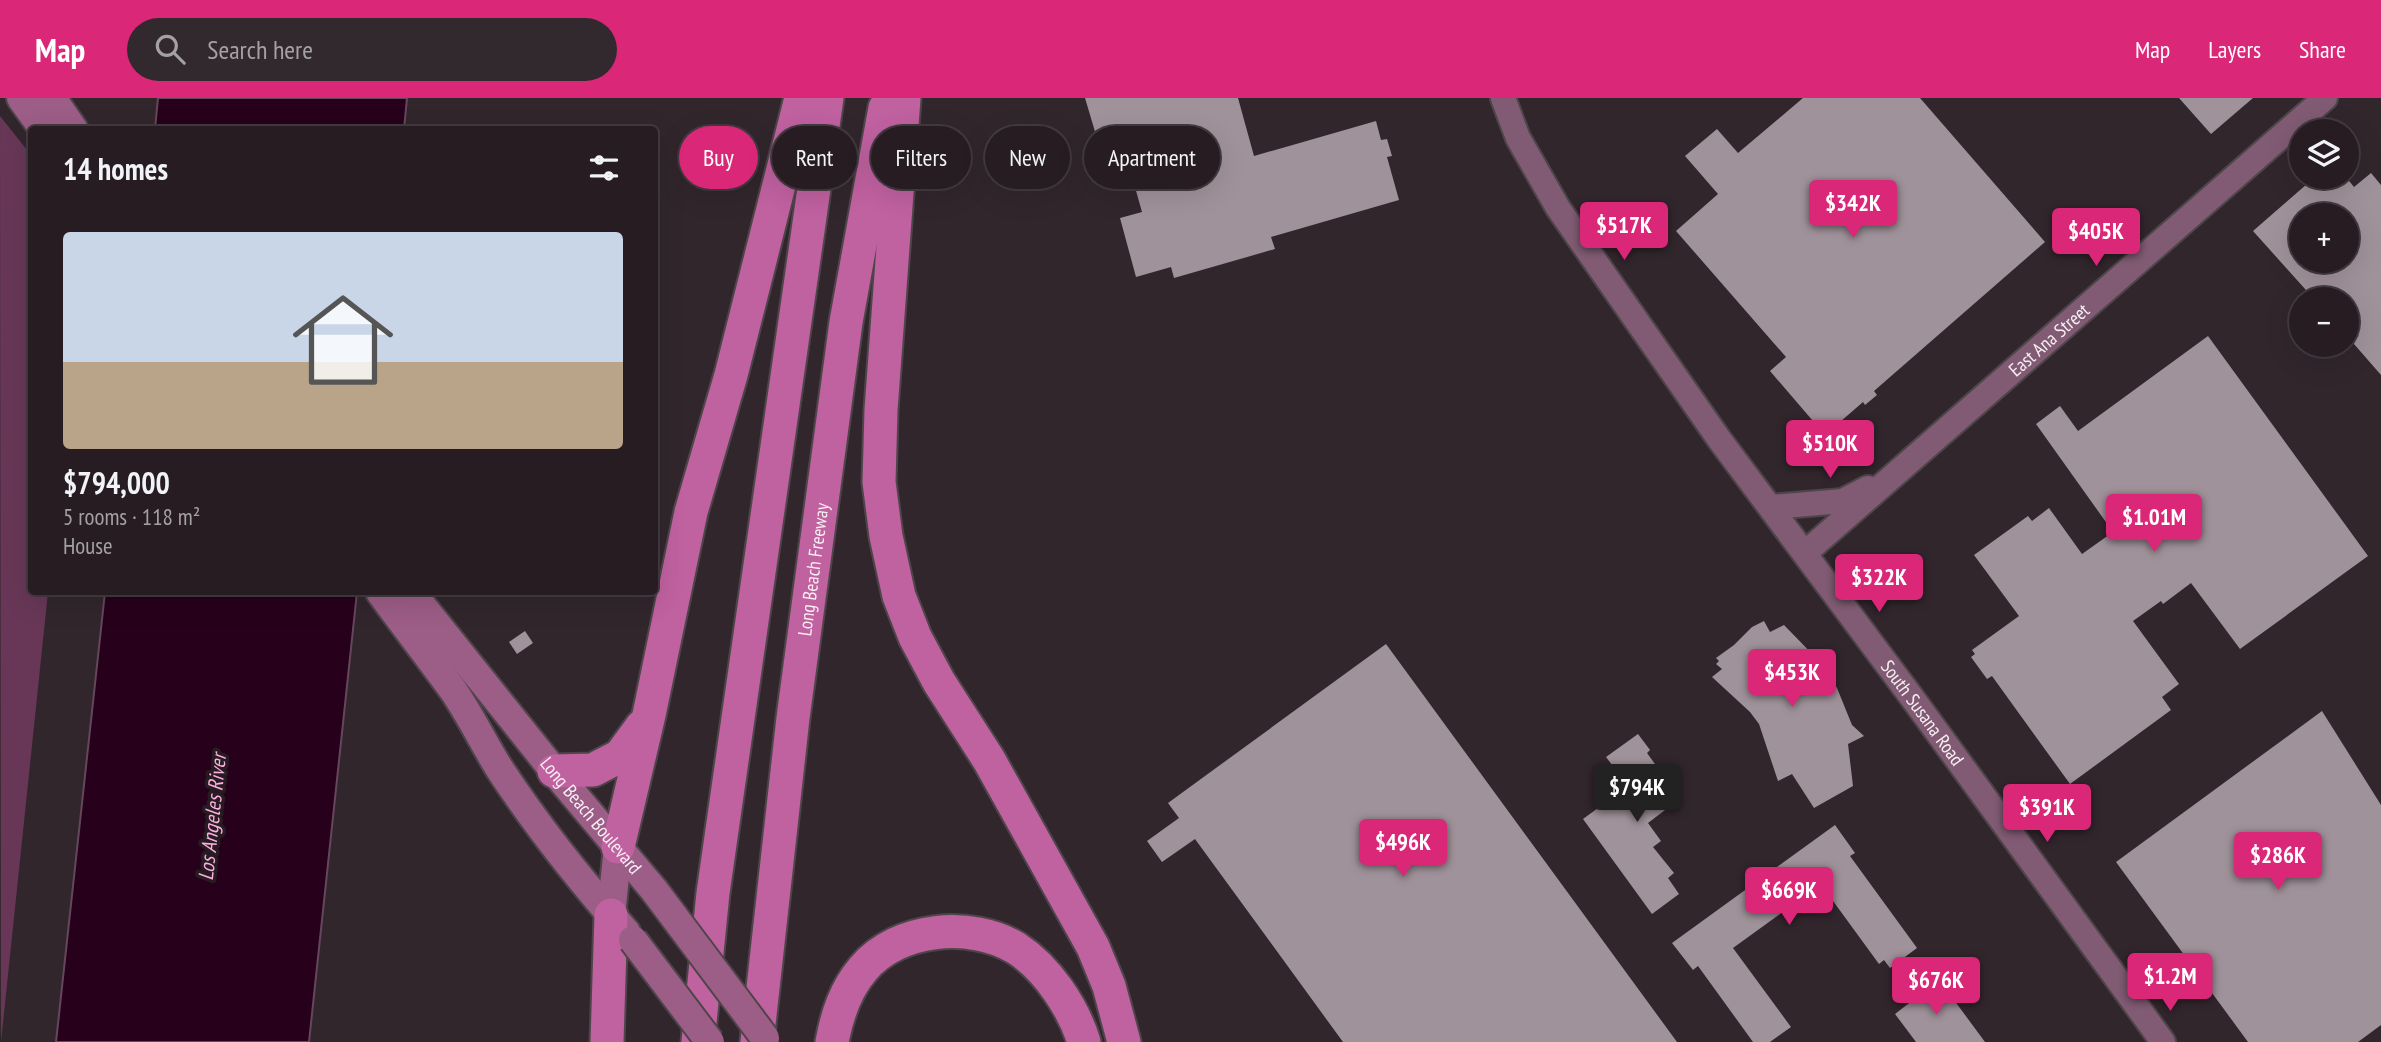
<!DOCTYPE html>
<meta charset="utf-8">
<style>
body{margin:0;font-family:"PT Sans Narrow",sans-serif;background:#32292f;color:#f1f3f6;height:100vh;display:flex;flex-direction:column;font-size:26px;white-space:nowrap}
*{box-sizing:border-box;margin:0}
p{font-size:23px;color:#a4a1a5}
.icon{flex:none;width:38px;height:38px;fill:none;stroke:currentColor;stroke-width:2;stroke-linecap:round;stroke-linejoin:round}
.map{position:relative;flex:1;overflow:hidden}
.drawer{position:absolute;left:28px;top:28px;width:630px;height:469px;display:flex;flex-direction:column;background:#261c22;border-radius:7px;box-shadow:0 7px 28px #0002,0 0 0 2px #423a40}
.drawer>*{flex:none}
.guide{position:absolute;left:679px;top:28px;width:665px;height:63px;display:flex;gap:14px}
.tools{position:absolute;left:2289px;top:21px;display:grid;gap:14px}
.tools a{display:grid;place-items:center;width:70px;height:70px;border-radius:50%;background:#261c22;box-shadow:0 7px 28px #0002,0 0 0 2px #423a40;font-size:35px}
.price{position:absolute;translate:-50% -60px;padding:0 16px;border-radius:7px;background:#db2777;color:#fff;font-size:23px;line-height:46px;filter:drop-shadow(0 2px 4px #0008)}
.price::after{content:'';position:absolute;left:50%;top:42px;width:21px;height:16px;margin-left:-10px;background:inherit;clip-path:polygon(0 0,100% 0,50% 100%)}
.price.current{background:#222;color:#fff}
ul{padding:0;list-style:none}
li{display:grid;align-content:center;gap:14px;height:371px;padding:0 35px}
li+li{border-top:2px solid #423a40}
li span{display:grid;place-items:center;height:217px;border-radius:7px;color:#555}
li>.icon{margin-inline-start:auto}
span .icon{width:126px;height:126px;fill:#fffc;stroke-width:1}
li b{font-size:30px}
h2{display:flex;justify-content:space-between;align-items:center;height:84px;padding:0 35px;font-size:30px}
.chip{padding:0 24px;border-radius:32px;background:#261c22;box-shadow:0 7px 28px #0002,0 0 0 2px #423a40;font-size:24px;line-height:63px}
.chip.current{background:#db2777;color:#fff}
header{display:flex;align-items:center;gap:42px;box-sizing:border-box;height:98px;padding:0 35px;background:#db2777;color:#fff}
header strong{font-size:33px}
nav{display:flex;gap:38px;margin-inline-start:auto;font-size:24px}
.search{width:490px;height:63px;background:#32292f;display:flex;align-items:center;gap:18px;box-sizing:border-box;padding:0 24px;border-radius:38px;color:#a4a1a5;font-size:26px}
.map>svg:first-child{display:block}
.green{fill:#683757}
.water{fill:#27001c;stroke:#65475c;stroke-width:2}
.building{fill:#a0929a;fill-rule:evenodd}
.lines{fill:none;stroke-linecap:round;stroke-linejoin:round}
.secondary-casing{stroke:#4e454a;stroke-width:28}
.primary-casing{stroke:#4e454a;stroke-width:32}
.highway-casing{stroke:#4e454a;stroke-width:37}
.secondary{stroke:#805b73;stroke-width:24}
.primary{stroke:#9c5d86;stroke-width:28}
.highway{stroke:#c061a0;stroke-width:33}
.primary-bridge-casing{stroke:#4e454a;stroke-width:32;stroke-linecap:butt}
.primary-bridge{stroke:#9c5d86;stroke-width:28}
.labels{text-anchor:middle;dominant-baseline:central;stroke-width:7;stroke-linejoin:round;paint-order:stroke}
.street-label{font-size:19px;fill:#f7eef3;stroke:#281c23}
.water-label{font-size:21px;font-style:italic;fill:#fdaee0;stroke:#281c23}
</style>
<header>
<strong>Map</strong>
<div class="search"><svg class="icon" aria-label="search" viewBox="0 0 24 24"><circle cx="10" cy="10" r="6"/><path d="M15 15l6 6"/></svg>Search here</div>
<nav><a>Map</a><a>Layers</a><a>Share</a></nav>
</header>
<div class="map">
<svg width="2381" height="944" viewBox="0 0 2381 944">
<rect width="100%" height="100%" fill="#32262d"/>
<polygon class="green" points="0,18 31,57 32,494 48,494 1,944"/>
<g class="water">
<polygon points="158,0 407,0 404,31 155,31"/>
<polygon points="105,494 357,494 309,944 56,944"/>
</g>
<g class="building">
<polygon points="1085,0 1238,0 1254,58 1376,23 1381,42 1387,41 1392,58 1387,59 1399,102 1271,139 1275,151 1174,180 1171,169 1136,179 1120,120 1142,114 1129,68 1107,74"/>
<polygon points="1803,0 1920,0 2045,144 1874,293 1877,297 1865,307 1863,304 1825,337 1770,273 1786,259 1676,133 1718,96 1685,58 1717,31 1738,55"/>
<polygon points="2179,0 2253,0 2211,36"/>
<path d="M2371,75L2381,87V277L2347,238V201H2314L2253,133L2315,79H2346L2354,89ZM2301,117H2347V163H2301Z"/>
<polygon points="2208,238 2368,458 2240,551 2191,485 2163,506 2161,503 2133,523 2179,586 2162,599 2171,612 2070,686 1992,578 1987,581 1971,559 1975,556 1972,552 2019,518 1974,457 2028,418 2032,423 2049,410 2082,456 2113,434 2036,326 2060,308 2078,333"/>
<polygon points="1764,523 1770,534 1784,527 1821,565 1837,590 1852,627 1864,638 1848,646 1853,688 1814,710 1792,676 1778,683 1759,626 1750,614 1712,579 1722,571 1716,566 1719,563 1716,560 1734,547 1752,529"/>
<polygon points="525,533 533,545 517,556 509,544"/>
<polygon points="1386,546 1677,944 1343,944 1195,741 1162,764 1147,743 1179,720 1168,705"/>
<polygon points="2322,613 2381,707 2381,927 2358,944 2248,944 2116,764"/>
<polygon points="1638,636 1650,652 1647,655 1676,695 1669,700 1673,706 1648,725 1661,743 1653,749 1674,775 1668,780 1679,796 1652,816 1583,721 1628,688 1606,659"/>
<polygon points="1835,727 1855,755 1850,758 1917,850 1890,870 1884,862 1879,866 1825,792 1798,811 1794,806 1733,850 1791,929 1770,944 1753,944 1698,868 1693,872 1672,845"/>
<polygon points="1940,883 1985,944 1916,944 1895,916 1913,902 1908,894 1920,886 1925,893"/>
</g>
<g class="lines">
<g class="secondary-casing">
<g id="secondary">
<path id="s1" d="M1503,0L1518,40L1558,110L1719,341L1916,605L2163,944"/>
<polyline points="1771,409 1843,403 1868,390"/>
<path id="s2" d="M1805,455L2325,0"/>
</g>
</g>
<g class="primary-casing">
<g id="primary">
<polyline points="21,0 44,32"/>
<polyline points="52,0 74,32"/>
<path d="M380,494C404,527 429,559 453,592C470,617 483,644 499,670C537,728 580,782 626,834"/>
<path id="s3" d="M411,494L554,673L654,792"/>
<polyline points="611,817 618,749"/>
</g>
</g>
<g class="highway-casing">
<g id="highway">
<polyline points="904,0 881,312 879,384 886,438 899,498 915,539 939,584 989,662 1093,849 1109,888 1124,944"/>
<polyline points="554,673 593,672 620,658 642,628"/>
<polyline points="618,749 649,617 691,414 731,277 801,0"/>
<polyline points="607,944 611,817"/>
<polyline points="698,944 713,795 827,0"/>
<path id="s4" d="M757,944L793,620L846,224L885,10"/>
<path d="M832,944C837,917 845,892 863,871C898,829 971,823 1016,850C1047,870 1073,909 1084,944"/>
</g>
</g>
<use href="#secondary" class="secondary"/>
<use href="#primary" class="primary"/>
<use href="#highway" class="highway"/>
<g class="primary-bridge-casing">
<g id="primary-bridge">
<polyline points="654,792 765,940"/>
<polyline points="633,842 710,944"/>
</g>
</g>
<use href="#primary-bridge" class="primary-bridge"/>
</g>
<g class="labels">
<g class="street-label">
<text stroke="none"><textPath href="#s2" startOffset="324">East Ana Street</textPath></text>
<text stroke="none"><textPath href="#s4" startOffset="476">Long Beach Freeway</textPath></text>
<text stroke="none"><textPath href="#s1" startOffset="746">South Susana Road</textPath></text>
<text stroke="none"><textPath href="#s3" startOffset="287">Long Beach Boulevard</textPath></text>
</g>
<g class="water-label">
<text transform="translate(212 719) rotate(-84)">Los Angeles River</text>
</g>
</g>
</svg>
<div class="tools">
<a><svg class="icon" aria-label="layers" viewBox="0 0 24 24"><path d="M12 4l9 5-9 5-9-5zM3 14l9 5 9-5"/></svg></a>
<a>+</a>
<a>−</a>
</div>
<b class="price" style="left:1853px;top:142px">$342K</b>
<b class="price" style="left:1624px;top:164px">$517K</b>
<b class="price" style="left:2096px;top:170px">$405K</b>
<b class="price" style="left:1830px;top:382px">$510K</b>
<b class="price" style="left:2154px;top:456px">$1.01M</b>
<b class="price" style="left:1879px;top:516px">$322K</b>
<b class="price" style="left:1792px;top:611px">$453K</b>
<b class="price current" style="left:1637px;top:726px">$794K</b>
<b class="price" style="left:2047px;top:746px">$391K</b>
<b class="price" style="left:1403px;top:781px">$496K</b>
<b class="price" style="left:2278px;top:794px">$286K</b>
<b class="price" style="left:1789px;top:829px">$669K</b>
<b class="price" style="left:2170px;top:915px">$1.2M</b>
<b class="price" style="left:1936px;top:919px">$676K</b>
<div class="guide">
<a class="chip current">Buy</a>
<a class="chip">Rent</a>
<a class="chip">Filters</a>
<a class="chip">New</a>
<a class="chip">Apartment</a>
</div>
<section class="drawer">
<h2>14 homes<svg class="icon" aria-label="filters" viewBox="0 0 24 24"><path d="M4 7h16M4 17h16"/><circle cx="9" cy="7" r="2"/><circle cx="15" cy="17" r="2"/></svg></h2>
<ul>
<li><span style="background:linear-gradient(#c9d6e8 60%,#b9a48a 0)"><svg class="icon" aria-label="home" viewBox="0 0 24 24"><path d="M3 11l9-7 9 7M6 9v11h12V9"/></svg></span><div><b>$794,000</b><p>5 rooms · 118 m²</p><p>House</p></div></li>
</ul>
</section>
</div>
